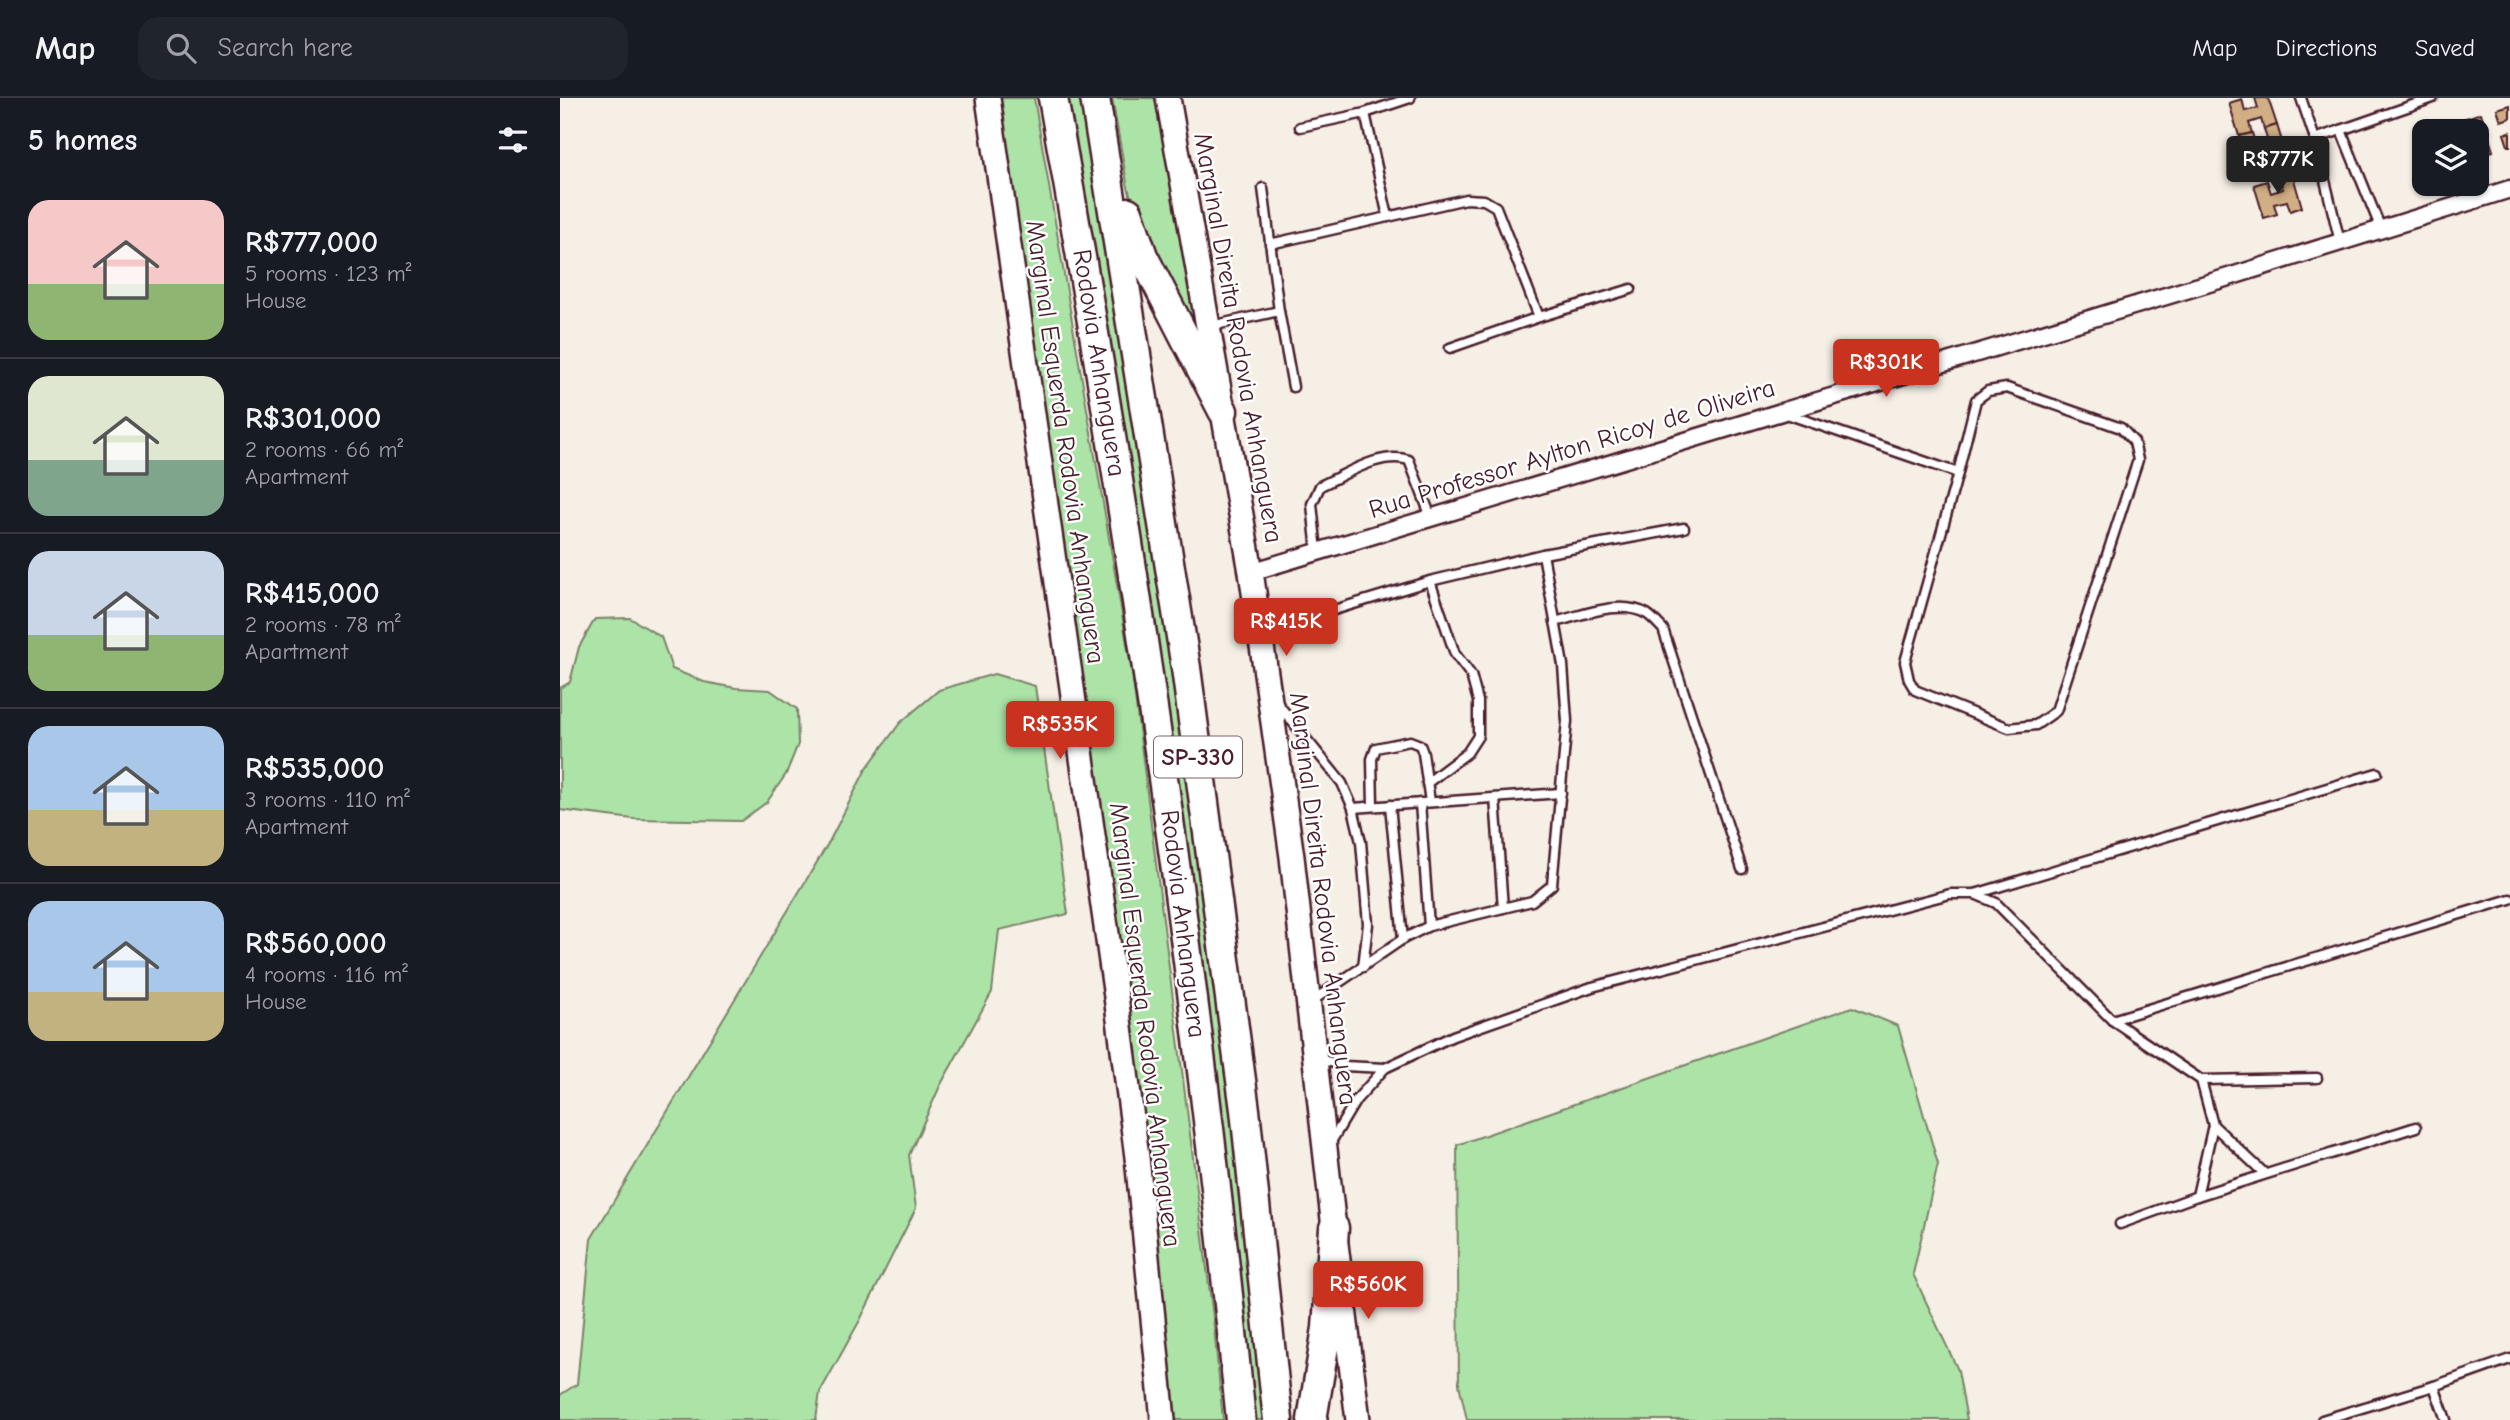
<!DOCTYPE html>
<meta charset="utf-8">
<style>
body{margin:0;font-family:"Comic Neue",sans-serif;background:#20242c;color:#f1f3f6;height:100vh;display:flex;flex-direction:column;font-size:26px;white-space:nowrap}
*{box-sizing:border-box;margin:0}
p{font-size:23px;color:#9ea1a6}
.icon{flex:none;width:38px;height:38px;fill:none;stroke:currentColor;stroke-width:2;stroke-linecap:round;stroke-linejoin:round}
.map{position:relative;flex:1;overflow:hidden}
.drawer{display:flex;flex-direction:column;background:#171b24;width:560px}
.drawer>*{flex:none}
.tools{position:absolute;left:1852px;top:21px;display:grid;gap:14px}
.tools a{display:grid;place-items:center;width:77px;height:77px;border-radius:14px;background:#171b24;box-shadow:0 2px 5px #0004;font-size:35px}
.price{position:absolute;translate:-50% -60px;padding:0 16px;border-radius:7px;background:#c8321e;color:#fff;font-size:23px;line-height:46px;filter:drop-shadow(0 2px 4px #0008)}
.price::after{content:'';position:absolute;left:50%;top:42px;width:21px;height:16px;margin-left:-10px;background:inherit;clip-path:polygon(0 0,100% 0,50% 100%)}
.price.current{background:#222;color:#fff}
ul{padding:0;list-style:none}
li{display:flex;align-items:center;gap:21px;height:175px;padding:0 28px}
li+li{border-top:2px solid #363941}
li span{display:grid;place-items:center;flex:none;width:196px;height:140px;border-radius:21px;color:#555}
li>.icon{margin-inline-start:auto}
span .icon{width:84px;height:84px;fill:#fffc;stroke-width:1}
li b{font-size:30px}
h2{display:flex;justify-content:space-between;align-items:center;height:84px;padding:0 28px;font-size:30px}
header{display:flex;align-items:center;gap:42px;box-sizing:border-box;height:98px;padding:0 35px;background:#171b24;border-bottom:2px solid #363941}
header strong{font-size:33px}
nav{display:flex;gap:38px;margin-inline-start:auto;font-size:24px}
.search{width:490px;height:63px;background:#20242c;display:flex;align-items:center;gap:18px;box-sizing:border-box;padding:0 24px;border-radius:21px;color:#9ea1a6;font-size:26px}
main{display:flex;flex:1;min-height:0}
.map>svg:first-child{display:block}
.green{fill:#ace4a7;stroke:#7b8269;stroke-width:2}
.building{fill:#d1ae83;stroke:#4a1f2b;stroke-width:2}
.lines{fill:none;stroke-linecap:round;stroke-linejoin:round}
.lane-casing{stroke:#4a1f2b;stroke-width:13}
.street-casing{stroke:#4a1f2b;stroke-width:21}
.secondary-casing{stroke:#4a1f2b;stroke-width:28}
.highway-casing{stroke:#4a1f2b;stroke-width:33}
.lane{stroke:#fff;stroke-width:8}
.street{stroke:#fff;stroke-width:16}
.secondary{stroke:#fff;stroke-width:23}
.highway{stroke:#fff;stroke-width:28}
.labels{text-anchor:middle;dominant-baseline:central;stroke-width:5;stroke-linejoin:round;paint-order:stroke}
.shield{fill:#fff;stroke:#80626b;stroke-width:2}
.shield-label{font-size:24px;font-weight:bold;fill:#4a1f2b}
.street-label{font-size:26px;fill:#4a1f2b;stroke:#fff}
</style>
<header>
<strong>Map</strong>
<div class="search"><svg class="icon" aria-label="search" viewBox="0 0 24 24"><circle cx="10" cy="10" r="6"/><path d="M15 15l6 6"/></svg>Search here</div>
<nav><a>Map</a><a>Directions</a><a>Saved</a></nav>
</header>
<main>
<section class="drawer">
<h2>5 homes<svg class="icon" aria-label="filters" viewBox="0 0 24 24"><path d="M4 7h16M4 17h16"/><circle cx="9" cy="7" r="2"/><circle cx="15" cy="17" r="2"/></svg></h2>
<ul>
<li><span style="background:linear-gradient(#f6c9c9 60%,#8fb573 0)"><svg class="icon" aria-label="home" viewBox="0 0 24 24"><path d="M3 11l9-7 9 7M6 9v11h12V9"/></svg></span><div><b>R$777,000</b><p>5 rooms · 123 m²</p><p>House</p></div></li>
<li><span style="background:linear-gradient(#dfe7d0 60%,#7fa58c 0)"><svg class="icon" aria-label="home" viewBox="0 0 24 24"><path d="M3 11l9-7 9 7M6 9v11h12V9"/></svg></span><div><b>R$301,000</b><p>2 rooms · 66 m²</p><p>Apartment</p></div></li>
<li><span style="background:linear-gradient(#c9d6e8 60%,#8fb573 0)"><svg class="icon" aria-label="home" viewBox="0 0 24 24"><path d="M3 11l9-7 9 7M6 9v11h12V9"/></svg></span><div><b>R$415,000</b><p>2 rooms · 78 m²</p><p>Apartment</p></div></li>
<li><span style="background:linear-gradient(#a9c7e8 60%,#c2b280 0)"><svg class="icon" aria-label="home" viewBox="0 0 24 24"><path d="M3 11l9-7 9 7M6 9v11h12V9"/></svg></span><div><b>R$535,000</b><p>3 rooms · 110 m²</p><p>Apartment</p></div></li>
<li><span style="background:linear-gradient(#a9c7e8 65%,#c2b280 0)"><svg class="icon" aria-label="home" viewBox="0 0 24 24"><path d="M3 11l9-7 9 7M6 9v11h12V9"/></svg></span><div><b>R$560,000</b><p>4 rooms · 116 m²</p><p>House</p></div></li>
</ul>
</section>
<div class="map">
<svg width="1950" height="1322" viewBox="0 0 1950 1322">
<rect width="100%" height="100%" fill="#f6efe6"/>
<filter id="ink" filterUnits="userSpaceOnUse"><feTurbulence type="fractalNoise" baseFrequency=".0143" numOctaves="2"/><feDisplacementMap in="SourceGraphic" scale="14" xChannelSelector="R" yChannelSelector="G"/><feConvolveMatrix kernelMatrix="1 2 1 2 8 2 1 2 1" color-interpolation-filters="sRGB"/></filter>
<g filter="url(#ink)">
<g class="green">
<polygon points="440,0 474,0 572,575 653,1219 663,1322 612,1322 558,847"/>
<polygon points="504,0 524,0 625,617 709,1322 694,1322"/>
<polygon points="552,0 601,0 645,252 576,119 567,85"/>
<polygon points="70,520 101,539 112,571 144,584 176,590 210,592 237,611 238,646 226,676 207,704 181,723 73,721 0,712 0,590 10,584 19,549 35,521"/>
<polygon points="434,576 475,588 508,816 439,832 432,894 380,988 349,1057 356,1110 300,1222 260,1294 256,1322 0,1322 0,1297 17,1286 31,1141 269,744 306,671 340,625 379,592"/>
<polygon points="1292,909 1338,928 1378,1066 1353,1176 1398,1272 1407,1322 907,1322 899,1286 897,1047"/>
</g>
<g class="building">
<polygon points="1695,0 1708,0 1717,27 1704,31 1701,21 1689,25 1692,35 1679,38 1669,5 1682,1 1685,13 1698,10"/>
<polygon points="1950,7 1950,20 1941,23 1937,11"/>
<polygon points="1921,15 1925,28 1913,31 1913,33 1890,33 1888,26"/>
<polygon points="1888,26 1890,33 1864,33 1864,46 1858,48 1854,36"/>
<polygon points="1717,27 1727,60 1715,64 1711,52 1698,56 1702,68 1689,72 1679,38 1692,35 1695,45 1707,41 1704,31"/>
<polygon points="1950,34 1950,48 1948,48 1944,36"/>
<polygon points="1929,40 1933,53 1916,58 1916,42 1917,44"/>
<polygon points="1732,75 1742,109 1730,113 1727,103 1714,106 1717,116 1704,120 1694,87 1707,83 1711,95 1723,91 1719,79"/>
</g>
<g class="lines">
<g class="lane-casing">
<g id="lane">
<polyline points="1741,0 1755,41 1780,144"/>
<polyline points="740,29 805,15"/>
<polyline points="1781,32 1821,131"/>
<polyline points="1755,41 1873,0"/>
<polyline points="703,90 719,213"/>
<polyline points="828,119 805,15 850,0"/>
<polyline points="710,146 906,101 924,102 936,109 979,219 1071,191"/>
<polyline points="651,228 719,213 733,289"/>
<polyline points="890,250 979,219"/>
<polygon points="1447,290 1561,330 1574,344 1578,362 1496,613 1476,627 1449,630 1355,592 1349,582 1345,564 1398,375 1416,302 1428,293"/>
<polyline points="1224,315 1398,375"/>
<path d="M757,454L752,406L760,388C787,376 820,353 849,362L871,419"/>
<polyline points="983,456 1124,430"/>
<path d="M995,524C1023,517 1060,501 1087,516C1093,520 1098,526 1103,531L1182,771"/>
<polyline points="701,534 870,483 983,456 1003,567 1007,623 992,787 972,803 869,828 843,841 752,903"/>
<polyline points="718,606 782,685 793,710 801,744 808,826 803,869"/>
<polyline points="867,685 907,655 918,638 918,603 911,577 895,556 870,483"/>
<polyline points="935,700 943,810"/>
<polyline points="860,705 869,828"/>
<polyline points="830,707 843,841"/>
<polyline points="813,708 812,661 816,650 850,643 860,647 863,655 870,704"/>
<polyline points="793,710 1001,695"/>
<polyline points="1415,796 1817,675"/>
<polyline points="1552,922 1950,801"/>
<polyline points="756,960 784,968 825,970"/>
<polyline points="1641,982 1653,1027 1637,1098 1856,1029"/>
<polyline points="1653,1027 1705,1076"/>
<polyline points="771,1044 796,1002 825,970 893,938 1032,889 1390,796 1415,796 1436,805 1552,922 1641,982 1757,980"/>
<polyline points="1560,1126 1637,1098"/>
<polyline points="1874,1288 1886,1322"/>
<polyline points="1762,1322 1874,1288 1950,1261"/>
</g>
</g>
<g class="street-casing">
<polyline id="street" points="691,474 1659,182 1950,91"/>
</g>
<g class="secondary-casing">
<g id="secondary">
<polyline points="428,0 557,906 577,1059 603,1322"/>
<polyline points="608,0 691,474 709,596 732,759 774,1130 798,1322"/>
</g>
</g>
<g class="highway-casing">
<g id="highway">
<path d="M493,0C572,438 637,879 681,1322"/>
<polyline points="535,0 626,570 685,1012 718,1322"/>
<polyline points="568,114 583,158 663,313"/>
<polyline points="752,1322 767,1230 774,1130"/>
</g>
</g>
<use href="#lane" class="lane"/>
<use href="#street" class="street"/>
<use href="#secondary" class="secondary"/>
<use href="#highway" class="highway"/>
</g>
</g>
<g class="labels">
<rect class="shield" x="594" y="638.5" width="88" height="41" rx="5"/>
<g class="shield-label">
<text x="638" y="659">SP-330</text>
</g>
<g class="street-label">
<text transform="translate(678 240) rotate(80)">Marginal Direita Rodovia Anhanguera</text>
<text transform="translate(539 265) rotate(81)">Rodovia Anhanguera</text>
<text transform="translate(505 344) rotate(82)">Marginal Esquerda Rodovia Anhanguera</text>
<text transform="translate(1012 351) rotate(-17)">Rua Professor Aylton Ricoy de Oliveira</text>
<text transform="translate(763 801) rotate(83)">Marginal Direita Rodovia Anhanguera</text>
<text transform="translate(623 826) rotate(83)">Rodovia Anhanguera</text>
<text transform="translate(585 927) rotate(83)">Marginal Esquerda Rodovia Anhanguera</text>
</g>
</g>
</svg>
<div class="tools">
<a><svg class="icon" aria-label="layers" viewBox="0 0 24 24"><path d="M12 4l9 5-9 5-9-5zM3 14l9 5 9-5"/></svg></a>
</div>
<b class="price current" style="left:1718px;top:98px">R$777K</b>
<b class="price" style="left:1326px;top:301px">R$301K</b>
<b class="price" style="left:726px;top:560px">R$415K</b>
<b class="price" style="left:500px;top:663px">R$535K</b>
<b class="price" style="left:808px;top:1223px">R$560K</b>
</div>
</main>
